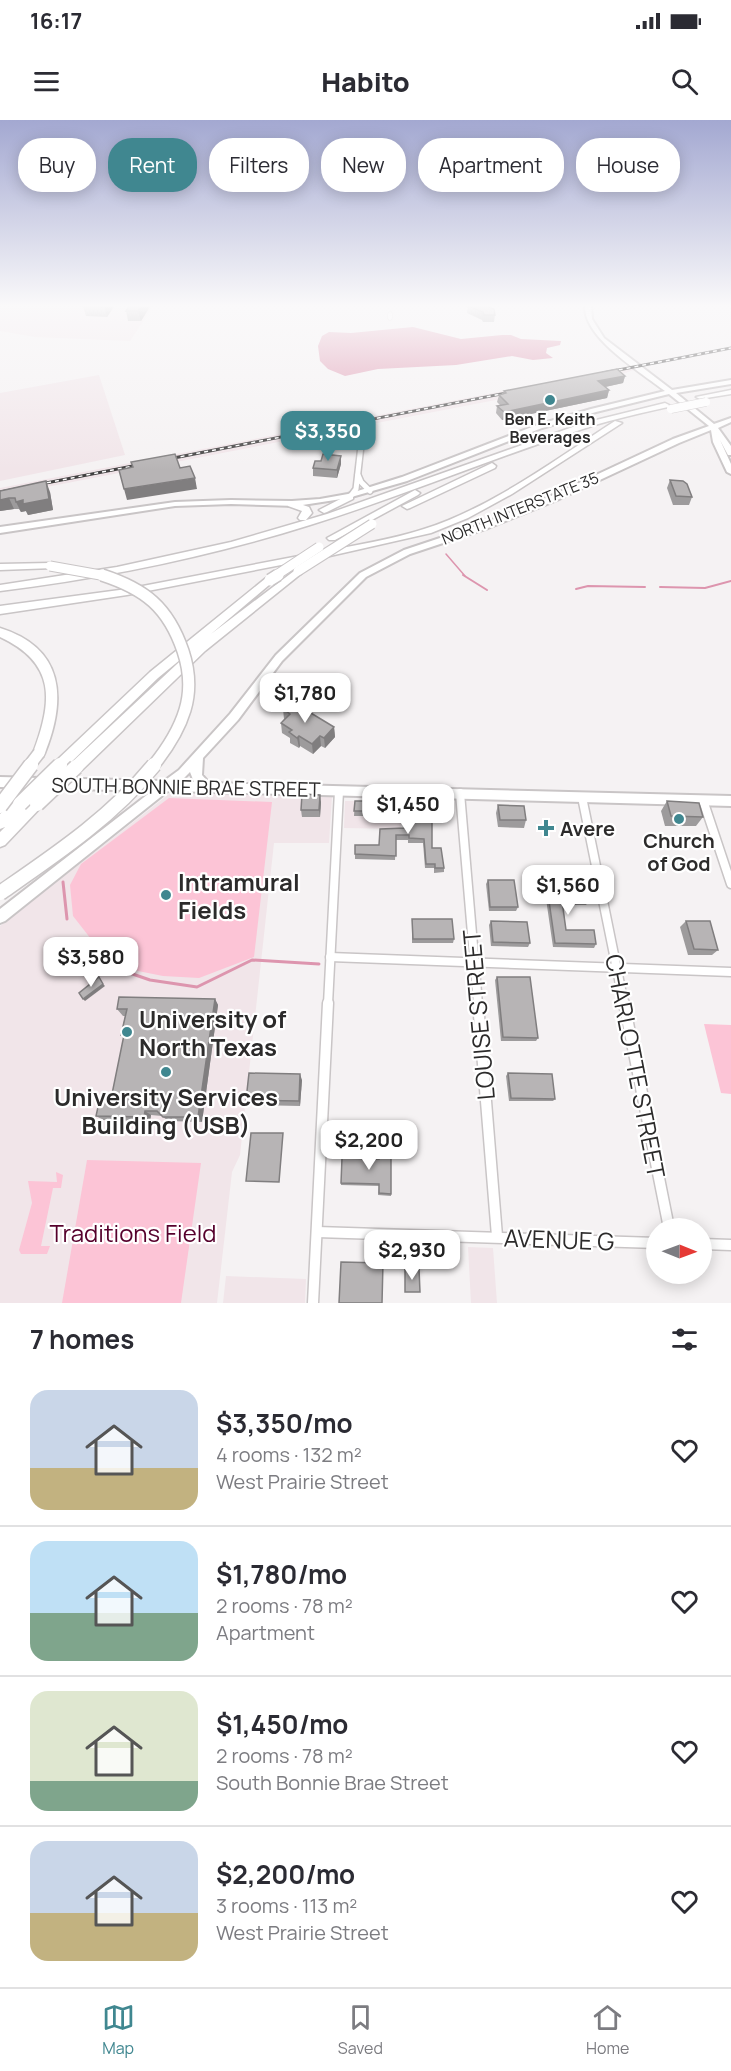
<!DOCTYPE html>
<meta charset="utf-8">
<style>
body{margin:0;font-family:Manrope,sans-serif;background:#f7f7f7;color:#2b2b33;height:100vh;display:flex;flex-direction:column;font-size:22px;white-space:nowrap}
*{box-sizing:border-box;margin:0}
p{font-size:20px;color:#7c7c81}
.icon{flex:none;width:33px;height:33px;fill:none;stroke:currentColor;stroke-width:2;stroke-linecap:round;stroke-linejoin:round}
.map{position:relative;height:1183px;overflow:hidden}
.sheet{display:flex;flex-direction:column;background:#fff;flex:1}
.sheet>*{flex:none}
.hud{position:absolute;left:18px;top:18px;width:696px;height:54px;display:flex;gap:12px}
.needle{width:39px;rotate:91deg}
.controls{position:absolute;left:646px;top:1098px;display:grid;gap:12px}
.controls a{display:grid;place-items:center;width:66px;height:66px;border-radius:50%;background:#fff;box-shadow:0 3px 15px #0003;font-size:30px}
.price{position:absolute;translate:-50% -51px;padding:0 14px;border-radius:12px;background:#fff;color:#222;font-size:20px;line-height:39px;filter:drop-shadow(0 2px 3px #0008)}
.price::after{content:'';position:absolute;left:50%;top:36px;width:18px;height:14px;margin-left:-9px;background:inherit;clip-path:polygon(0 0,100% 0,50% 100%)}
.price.active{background:#408790;color:#fff}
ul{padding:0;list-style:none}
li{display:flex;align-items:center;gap:18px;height:150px;padding:0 30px}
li+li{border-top:2px solid #e1e1e2}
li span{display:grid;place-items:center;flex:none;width:168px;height:120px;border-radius:18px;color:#555}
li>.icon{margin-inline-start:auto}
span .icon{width:72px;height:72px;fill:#fffc;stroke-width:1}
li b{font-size:26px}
h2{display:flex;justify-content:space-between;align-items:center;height:72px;padding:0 30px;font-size:26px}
.tag{padding:0 21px;border-radius:24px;background:#fff;box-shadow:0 3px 15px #0003;font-size:21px;line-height:54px}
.tag.active{background:#408790;color:#fff}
.status{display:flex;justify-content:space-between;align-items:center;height:42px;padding:0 30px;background:#fff;direction:ltr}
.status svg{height:16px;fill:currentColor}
header{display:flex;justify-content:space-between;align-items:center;height:78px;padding:0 30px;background:#fff;font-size:27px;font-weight:800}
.tab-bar{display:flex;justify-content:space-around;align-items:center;height:84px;border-top:2px solid #e1e1e2;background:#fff;font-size:16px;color:#7c7c81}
.tab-bar a{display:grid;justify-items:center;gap:3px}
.tab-bar .active{color:#408790}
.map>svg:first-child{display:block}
.built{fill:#f1e5e9}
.green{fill:#fcc4d6}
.water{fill:#dd95ae}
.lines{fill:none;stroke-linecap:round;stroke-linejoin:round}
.stream-far2{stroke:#dd95ae;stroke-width:1.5}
.stream-far1{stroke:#dd95ae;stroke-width:2}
.stream{stroke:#dd95ae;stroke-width:3}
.street-far3-casing{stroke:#c9c5c6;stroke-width:5}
.street-far2-casing{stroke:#c9c5c6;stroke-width:8}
.street-far1-casing{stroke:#c9c5c6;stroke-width:11}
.street-casing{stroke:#c9c5c6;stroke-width:13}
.secondary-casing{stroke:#c9c5c6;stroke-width:4}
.highway-casing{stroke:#c9c5c6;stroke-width:3}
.street-far3{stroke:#fff;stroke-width:4}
.street-far2{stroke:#fff;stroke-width:5}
.street-far1{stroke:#fff;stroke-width:8}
.street{stroke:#fff;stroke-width:10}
.secondary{fill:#fff;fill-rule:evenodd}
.highway{fill:#fff;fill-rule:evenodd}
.rail-casing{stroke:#414040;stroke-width:3}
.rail{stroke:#fff;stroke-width:1.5;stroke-dasharray:4;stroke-linecap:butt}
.highway-bridge-far3-casing{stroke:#c9c5c6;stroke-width:9;stroke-linecap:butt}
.highway-bridge-far2-casing{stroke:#c9c5c6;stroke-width:11;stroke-linecap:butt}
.highway-bridge-far1-casing{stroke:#c9c5c6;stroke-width:14;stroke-linecap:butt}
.highway-bridge-casing{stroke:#c9c5c6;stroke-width:17;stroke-linecap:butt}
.highway-bridge-far3{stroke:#fff;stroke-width:8}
.highway-bridge-far2{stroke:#fff;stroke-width:9}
.highway-bridge-far1{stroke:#fff;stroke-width:11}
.highway-bridge{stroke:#fff;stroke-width:14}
.wall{fill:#9d9b9c}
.shaded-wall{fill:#807e7f}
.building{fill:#b7b4b5;stroke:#807e7f;stroke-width:1.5}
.poi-dot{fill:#408790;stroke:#fff;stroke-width:2}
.labels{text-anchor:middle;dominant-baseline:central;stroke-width:4.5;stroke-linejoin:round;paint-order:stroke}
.far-poi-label{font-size:16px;font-weight:bold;fill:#2c2b2b;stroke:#fff}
.far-street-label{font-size:16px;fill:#2c2b2b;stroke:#fff}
.street-label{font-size:20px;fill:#2c2b2b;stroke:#fff}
.poi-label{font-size:20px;font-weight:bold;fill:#2c2b2b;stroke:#fff;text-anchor:start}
.near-poi-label{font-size:24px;font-weight:bold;fill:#2c2b2b;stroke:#fff;text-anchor:start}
.near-street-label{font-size:24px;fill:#2c2b2b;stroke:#fff}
.near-park-label{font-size:24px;fill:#56002c;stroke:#fff}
</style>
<div class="status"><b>16:17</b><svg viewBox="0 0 49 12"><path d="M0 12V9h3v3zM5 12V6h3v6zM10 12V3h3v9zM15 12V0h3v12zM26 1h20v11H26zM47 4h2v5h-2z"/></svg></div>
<header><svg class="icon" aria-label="menu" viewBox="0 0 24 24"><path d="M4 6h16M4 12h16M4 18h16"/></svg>Habito<svg class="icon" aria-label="search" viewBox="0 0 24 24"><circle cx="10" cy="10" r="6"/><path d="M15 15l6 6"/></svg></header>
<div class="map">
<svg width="731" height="1183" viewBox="0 0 731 1183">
<rect width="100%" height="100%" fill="#f5f2f3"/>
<g class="built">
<polygon points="0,185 154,185 130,221 35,217 0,211"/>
<polygon points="633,246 636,249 615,257 0,376 0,368"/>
<polygon points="99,255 125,335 0,361 0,273"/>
<polygon points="169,674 332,676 329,723 274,723 240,1035 232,1052 217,1183 0,1183 0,806"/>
<polygon points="345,681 400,681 401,709 344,708"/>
<polygon points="468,1127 493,1128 497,1183 471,1183"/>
<polygon points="226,1156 306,1159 305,1183 223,1183"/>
</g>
<g class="green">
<polygon points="169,678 272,682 254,837 199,858 163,856 138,851 122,843 91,819 73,796 70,765 81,744"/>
<polygon points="704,904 731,905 731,974 721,973"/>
<polygon points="87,1040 201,1043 181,1183 62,1183"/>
<polygon points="56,1052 63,1055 61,1068 53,1068 41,1126 50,1126 47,1134 21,1134 19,1130 32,1083 28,1061 57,1062"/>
</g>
<polygon class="water" points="413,207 461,219 502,215 511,215 521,219 561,221 560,225 547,228 546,233 553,238 533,240 512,236 456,245 378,249 345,256 328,249 320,241 318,226 322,216 329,212 351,213"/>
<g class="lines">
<polyline class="stream-far2" points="446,434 465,456"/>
<g class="stream-far1">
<polyline points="463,455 487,470"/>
<polyline points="660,467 705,468 731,461"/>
<polyline points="576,469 588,466 645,467"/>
</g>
<g class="stream">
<polyline points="63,762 67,799"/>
<polyline points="118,849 150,860 197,867 252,840 319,844"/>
</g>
<g class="street-far3-casing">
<polyline id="street-far3" points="390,194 390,198"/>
</g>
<g class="street-far2-casing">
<g id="street-far2">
<polyline points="358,355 361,362 370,371"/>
<polyline points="350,377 356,369 362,317"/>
</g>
</g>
<g class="street-far1-casing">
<g id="street-far1">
<polyline points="460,673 478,884"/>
<polyline points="582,677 624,884"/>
<polyline points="703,680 731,764"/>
<polyline points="330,837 731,852"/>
<polyline points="328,884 339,671"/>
</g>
</g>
<g class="street-casing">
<g id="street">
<polyline points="478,883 497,1116"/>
<polyline points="624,883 669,1108"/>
<polyline points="317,1112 657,1123"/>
<polyline points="702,1124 731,1125"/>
<polyline points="313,1183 328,883"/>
</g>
</g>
<g class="secondary-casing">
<path id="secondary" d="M585,185H591L592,199L604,218L672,270L731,260V264L676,273L714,304L731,298V302L718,308L731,326V335H728L720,320L731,344V354L727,352L713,322L711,310L679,323L557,380L488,408L410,434L366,457L282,541L238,600L203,638L202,655L209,663L731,676V686L168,671L5,801L0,803V789L152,671L0,667V657L164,661L179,650L230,594L276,535L360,453L404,430L482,404L551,376L673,319L709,306L669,274L596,292L542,308L407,361L348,378L296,386L231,384L175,386L0,413V407L175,382L231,380L292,381L320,379L348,374L402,357L537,305L591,289L665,271C641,252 583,218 585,185ZM190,652L194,662H180Z"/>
</g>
<g class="highway-casing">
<g id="highway">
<polygon points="731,270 731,274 700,279 696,277"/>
<path d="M665,283L669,285L668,287C642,293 614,299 589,307C495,337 404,376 310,405C209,437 105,458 0,471V465L117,447L231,422L327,394L584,303Z"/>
<path d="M615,301L622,303L512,374L468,398L431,413L321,438L316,435L321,432C355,425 391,420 424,409C491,388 556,339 615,301Z"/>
<polygon points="492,343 496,346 495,348 410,388 407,389 402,386"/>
<polygon points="415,370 420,373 418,375 335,420 329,420 327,418"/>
<polygon points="350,374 353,375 353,379 327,392 324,393 319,390"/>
<polygon points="291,381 309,387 312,393 306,400 300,400 298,398 302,391 288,386 288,382"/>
<polygon points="304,435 309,438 307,440 127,475 0,494 0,486 127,469"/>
<polygon points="50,443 54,444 54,448 0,450 0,444"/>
<polygon points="298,448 302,449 302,453 205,531 81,651 76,652 71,651 70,647 71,643 192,530 158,558 65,648 61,649 57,648 55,644 57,640 150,552 266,458 270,457 275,460 211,514"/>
<path d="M0,508C64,528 67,578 45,633L43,637H35L33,633C53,581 56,543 0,517Z"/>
<polygon points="20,678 25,680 27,684 25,687 37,678 42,680 44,684 5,725 0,727 0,712 5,707 0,709 0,694 15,680"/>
</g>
</g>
<use href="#street-far3" class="street-far3"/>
<use href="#street-far2" class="street-far2"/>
<use href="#street-far1" class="street-far1"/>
<use href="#street" class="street"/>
<use href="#secondary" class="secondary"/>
<use href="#highway" class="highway"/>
<g class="rail-casing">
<g id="rail">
<polyline points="603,253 731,228"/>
<polyline points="0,372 521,270"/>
</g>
</g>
<use href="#rail" class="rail"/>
<g class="highway-bridge-far3-casing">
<polyline id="highway-bridge-far3" points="671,289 706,282"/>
</g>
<g class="highway-bridge-far2-casing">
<g id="highway-bridge-far2">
<polyline points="50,446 106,456"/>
<polyline points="298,451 372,404"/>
<polyline points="275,456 319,427"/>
</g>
</g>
<g class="highway-bridge-far1-casing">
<g id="highway-bridge-far1">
<path d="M102,455C145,469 168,487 183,531C189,549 191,570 185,590C179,610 166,630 153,646"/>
<polyline points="270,460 278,455"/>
<polyline points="29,646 39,633"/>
<polyline points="59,646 61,644"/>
</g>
</g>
<g class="highway-bridge-casing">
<g id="highway-bridge">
<polyline points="20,684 60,645"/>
<polyline points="37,684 76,647"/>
<polyline points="0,686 31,645"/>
<path d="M0,773C55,735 112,697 154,645"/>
</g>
</g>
<use href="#highway-bridge-far3" class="highway-bridge-far3"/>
<use href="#highway-bridge-far2" class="highway-bridge-far2"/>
<use href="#highway-bridge-far1" class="highway-bridge-far1"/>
<use href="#highway-bridge" class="highway-bridge"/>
</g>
<g class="wall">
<polygon points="85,185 115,185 107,197 86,196 83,186"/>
<polygon points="130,185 151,185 141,201 128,201 126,191"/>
<polygon points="468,186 495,195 494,202 483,202 482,200 467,193"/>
<polygon points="625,256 623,263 605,267 609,270 607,278 502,300 496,293 497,286 500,285 497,282 499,275 504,273 504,271"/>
<polygon points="341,344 337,358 313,356 313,348"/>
<polygon points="670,360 692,377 689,385 673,385 667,368"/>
<polygon points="0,371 50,372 53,390 28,395 26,391 21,392 19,389 14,389 0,391"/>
<polygon points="283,589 334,607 335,617 325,628 321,626 313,634 300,626 299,628 290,623 290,618 282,613 281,603 284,599"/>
<polygon points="355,681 370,681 370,696 354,696"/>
<polygon points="667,681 703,697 696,706 665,706 661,691"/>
<polygon points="321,682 320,697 302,697 301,690"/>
<polygon points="405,685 432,728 444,748 444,752 434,753 434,748 425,748 423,723 408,723 408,720 396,720 395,740 355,739 355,725 379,725 405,708"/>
<polygon points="498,685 526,700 524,708 498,707 496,693"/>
<polygon points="488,760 518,787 516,791 489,791 486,764"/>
<polygon points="547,767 589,781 586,785 563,785 566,810 596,824 594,828 553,827 545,772"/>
<polygon points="412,799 454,819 453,823 412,823"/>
<polygon points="491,801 530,823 528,827 491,826 489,805"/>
<polygon points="686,801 718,830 712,835 688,835 680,807"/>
<polygon points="497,857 538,918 536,921 501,921 495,860"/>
<polygon points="215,879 218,885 202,1002 168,1001 162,996 151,995 150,1001 103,1000 96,996 111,979 124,918 121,915 125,896 123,896 117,889"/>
<polygon points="508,953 555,979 553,981 509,981 506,956"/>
<polygon points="302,960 300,986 249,985 246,980"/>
<polygon points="379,1039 391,1074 391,1076 378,1075 379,1066 341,1065 341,1063"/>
</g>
<g class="shaded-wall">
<polygon points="106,185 115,185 107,197 105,187"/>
<polygon points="143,185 151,185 141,201 138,191"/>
<polygon points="625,256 623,263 596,269 598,261"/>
<polygon points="609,270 607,278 502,300 504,292"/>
<polygon points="341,336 341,344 337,358 337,350"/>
<polygon points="195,358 197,369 127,380 124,369"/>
<polygon points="46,361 50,372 53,390 28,395 26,391 21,392 16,382 23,380"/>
<polygon points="9,378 14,389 0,391 0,380"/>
<polygon points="334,607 335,617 325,628 324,618"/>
<polygon points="299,616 300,626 299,628 297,618"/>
<polygon points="320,616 321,626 313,634 312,624"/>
<polygon points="320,675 321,682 320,697 319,690"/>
<polygon points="103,864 105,866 85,881 83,879"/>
<polygon points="215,879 218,885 202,1002 198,997"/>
<polygon points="300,954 302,960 300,986 299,981"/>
<polygon points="145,991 151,995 150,1001 144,997"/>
</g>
<g class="building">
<polygon points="85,185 106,185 105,187 83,186"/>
<polygon points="130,185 143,185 138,191 126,191"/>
<polygon points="471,185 483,185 494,189 495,195 484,195 483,192 468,186"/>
<polygon points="617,249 625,256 598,261 609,270 504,292 497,286 508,284 499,275 506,273 504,271"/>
<polygon points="175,334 180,348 190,346 195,358 124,369 119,350 133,347 131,342"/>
<polygon points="323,334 341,336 337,350 313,348 315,341 321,341"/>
<polygon points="670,360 683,361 687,364 692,377 676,376"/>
<polygon points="46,361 49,379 23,384 23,380 16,382 15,378 9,378 0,380 0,371"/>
<polygon points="291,581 334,607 324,618 320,616 312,624 299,616 297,618 289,612 292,610 281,603 290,594 283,589"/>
<polygon points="302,674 320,675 319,690 301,690"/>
<polygon points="355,681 370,681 370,691 354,691"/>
<polygon points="667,681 699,683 703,697 671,696"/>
<polygon points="408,682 428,682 432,686 432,728 441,728 444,748 435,748 435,744 426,744 424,719 409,718 409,715 396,715 396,736 355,734 355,725 379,725 380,709 405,708 405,685 408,685"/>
<polygon points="498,685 524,686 526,700 500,700"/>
<polygon points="488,760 514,760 518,787 490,787"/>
<polygon points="547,767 586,768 589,781 562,781 566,810 594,810 596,824 555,823"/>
<polygon points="412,799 452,799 454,819 413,819"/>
<polygon points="491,801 527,802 530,823 493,822"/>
<polygon points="686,801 710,801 718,830 694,829"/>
<polygon points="99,857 103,864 83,879 79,873"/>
<polygon points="497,857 530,857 538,918 503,917"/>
<polygon points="119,877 215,879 198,997 163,997 157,991 145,991 144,997 96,996 100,978 111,979 124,915 121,915 127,889 117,889"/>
<polygon points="249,953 300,954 299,981 246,980"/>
<polygon points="508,953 552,954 555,979 511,978"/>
<polygon points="251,1013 283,1013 279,1062 246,1061"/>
<polygon points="379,1029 391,1029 391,1074 379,1073 379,1064 341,1063 342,1038 379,1039"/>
<polygon points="341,1142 383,1143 382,1183 339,1183"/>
<polygon points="405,1149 419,1149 420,1172 405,1172"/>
</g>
<linearGradient id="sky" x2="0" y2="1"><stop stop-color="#a3a8d1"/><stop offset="0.53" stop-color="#faf9fa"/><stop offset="1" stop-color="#faf9fa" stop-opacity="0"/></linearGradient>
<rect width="731" height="350" fill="url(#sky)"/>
<g class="poi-dot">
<circle cx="550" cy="280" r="6"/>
<circle cx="679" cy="699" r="6"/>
<path d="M543 699h6v6h6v6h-6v6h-6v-6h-6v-6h6z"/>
<circle cx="166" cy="775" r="6"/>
<circle cx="127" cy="912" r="6"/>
<circle cx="166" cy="952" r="6"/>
</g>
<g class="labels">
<g class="far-poi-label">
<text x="550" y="299">Ben E. Keith<tspan x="550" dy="18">Beverages</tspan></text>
</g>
<g class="far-street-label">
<text transform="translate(520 388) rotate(-22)">NORTH INTERSTATE 35</text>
</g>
<g class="street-label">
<text transform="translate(186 667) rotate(1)">SOUTH BONNIE BRAE STREET</text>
</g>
<g class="poi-label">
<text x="560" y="708">Avere</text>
<text x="679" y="720" text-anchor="middle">Church<tspan x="679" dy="23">of God</tspan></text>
</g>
<g class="near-poi-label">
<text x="178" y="761">Intramural<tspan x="178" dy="28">Fields</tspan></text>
<text x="139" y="898">University of<tspan x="139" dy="28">North Texas</tspan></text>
<text x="166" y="976" text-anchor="middle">University Services<tspan x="166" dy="28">Building (USB)</tspan></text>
</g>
<g class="near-street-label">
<text transform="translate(478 895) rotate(-95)">LOUISE STREET</text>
<text transform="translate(636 946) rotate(79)">CHARLOTTE STREET</text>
<text transform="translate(559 1119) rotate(2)">AVENUE G</text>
</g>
<g class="near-park-label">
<text x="133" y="1112">Traditions Field</text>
</g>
</g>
</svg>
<div class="controls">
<a><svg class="needle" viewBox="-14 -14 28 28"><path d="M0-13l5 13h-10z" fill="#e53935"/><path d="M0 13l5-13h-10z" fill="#7c7c81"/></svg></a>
</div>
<b class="price active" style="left:328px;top:342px">$3,350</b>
<b class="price" style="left:305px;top:604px">$1,780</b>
<b class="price" style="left:408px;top:715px">$1,450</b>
<b class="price" style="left:568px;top:796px">$1,560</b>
<b class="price" style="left:91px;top:868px">$3,580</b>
<b class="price" style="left:369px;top:1051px">$2,200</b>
<b class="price" style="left:412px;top:1161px">$2,930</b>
<div class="hud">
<a class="tag">Buy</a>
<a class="tag active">Rent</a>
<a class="tag">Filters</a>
<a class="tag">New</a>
<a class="tag">Apartment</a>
<a class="tag">House</a>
</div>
</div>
<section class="sheet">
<h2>7 homes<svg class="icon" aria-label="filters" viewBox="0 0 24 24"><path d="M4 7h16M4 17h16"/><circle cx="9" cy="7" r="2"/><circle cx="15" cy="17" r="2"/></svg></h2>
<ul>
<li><span style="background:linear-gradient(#c9d6e8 65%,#c2b280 0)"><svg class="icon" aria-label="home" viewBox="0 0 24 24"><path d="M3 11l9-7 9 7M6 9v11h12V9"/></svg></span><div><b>$3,350/mo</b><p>4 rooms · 132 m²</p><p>West Prairie Street</p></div><svg class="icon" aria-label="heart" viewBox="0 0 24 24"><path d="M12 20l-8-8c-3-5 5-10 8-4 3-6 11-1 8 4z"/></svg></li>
<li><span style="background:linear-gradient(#bfe0f5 60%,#7fa58c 0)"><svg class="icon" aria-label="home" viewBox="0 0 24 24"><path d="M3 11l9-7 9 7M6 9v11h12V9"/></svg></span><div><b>$1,780/mo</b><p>2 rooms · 78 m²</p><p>Apartment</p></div><svg class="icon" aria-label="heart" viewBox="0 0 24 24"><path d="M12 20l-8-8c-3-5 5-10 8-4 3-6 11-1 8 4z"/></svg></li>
<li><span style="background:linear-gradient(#dfe7d0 75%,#7fa58c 0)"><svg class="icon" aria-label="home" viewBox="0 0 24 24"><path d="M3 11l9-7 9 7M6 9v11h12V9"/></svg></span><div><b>$1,450/mo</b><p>2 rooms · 78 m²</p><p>South Bonnie Brae Street</p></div><svg class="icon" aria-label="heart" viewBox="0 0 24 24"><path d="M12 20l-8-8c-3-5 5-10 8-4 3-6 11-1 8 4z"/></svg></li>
<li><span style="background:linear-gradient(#c9d6e8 60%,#c2b280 0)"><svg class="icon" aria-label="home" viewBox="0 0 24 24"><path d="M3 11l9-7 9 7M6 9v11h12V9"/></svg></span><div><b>$2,200/mo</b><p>3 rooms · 113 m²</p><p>West Prairie Street</p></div><svg class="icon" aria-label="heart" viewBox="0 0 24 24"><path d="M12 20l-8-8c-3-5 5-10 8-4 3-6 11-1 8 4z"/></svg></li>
</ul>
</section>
<nav class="tab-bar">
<a class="active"><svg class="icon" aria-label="map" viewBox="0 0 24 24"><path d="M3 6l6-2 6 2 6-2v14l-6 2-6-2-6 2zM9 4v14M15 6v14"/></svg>Map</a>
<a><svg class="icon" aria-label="saved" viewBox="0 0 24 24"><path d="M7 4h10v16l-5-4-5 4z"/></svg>Saved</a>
<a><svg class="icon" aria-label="home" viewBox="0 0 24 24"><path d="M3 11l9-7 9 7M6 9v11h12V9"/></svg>Home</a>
</nav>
